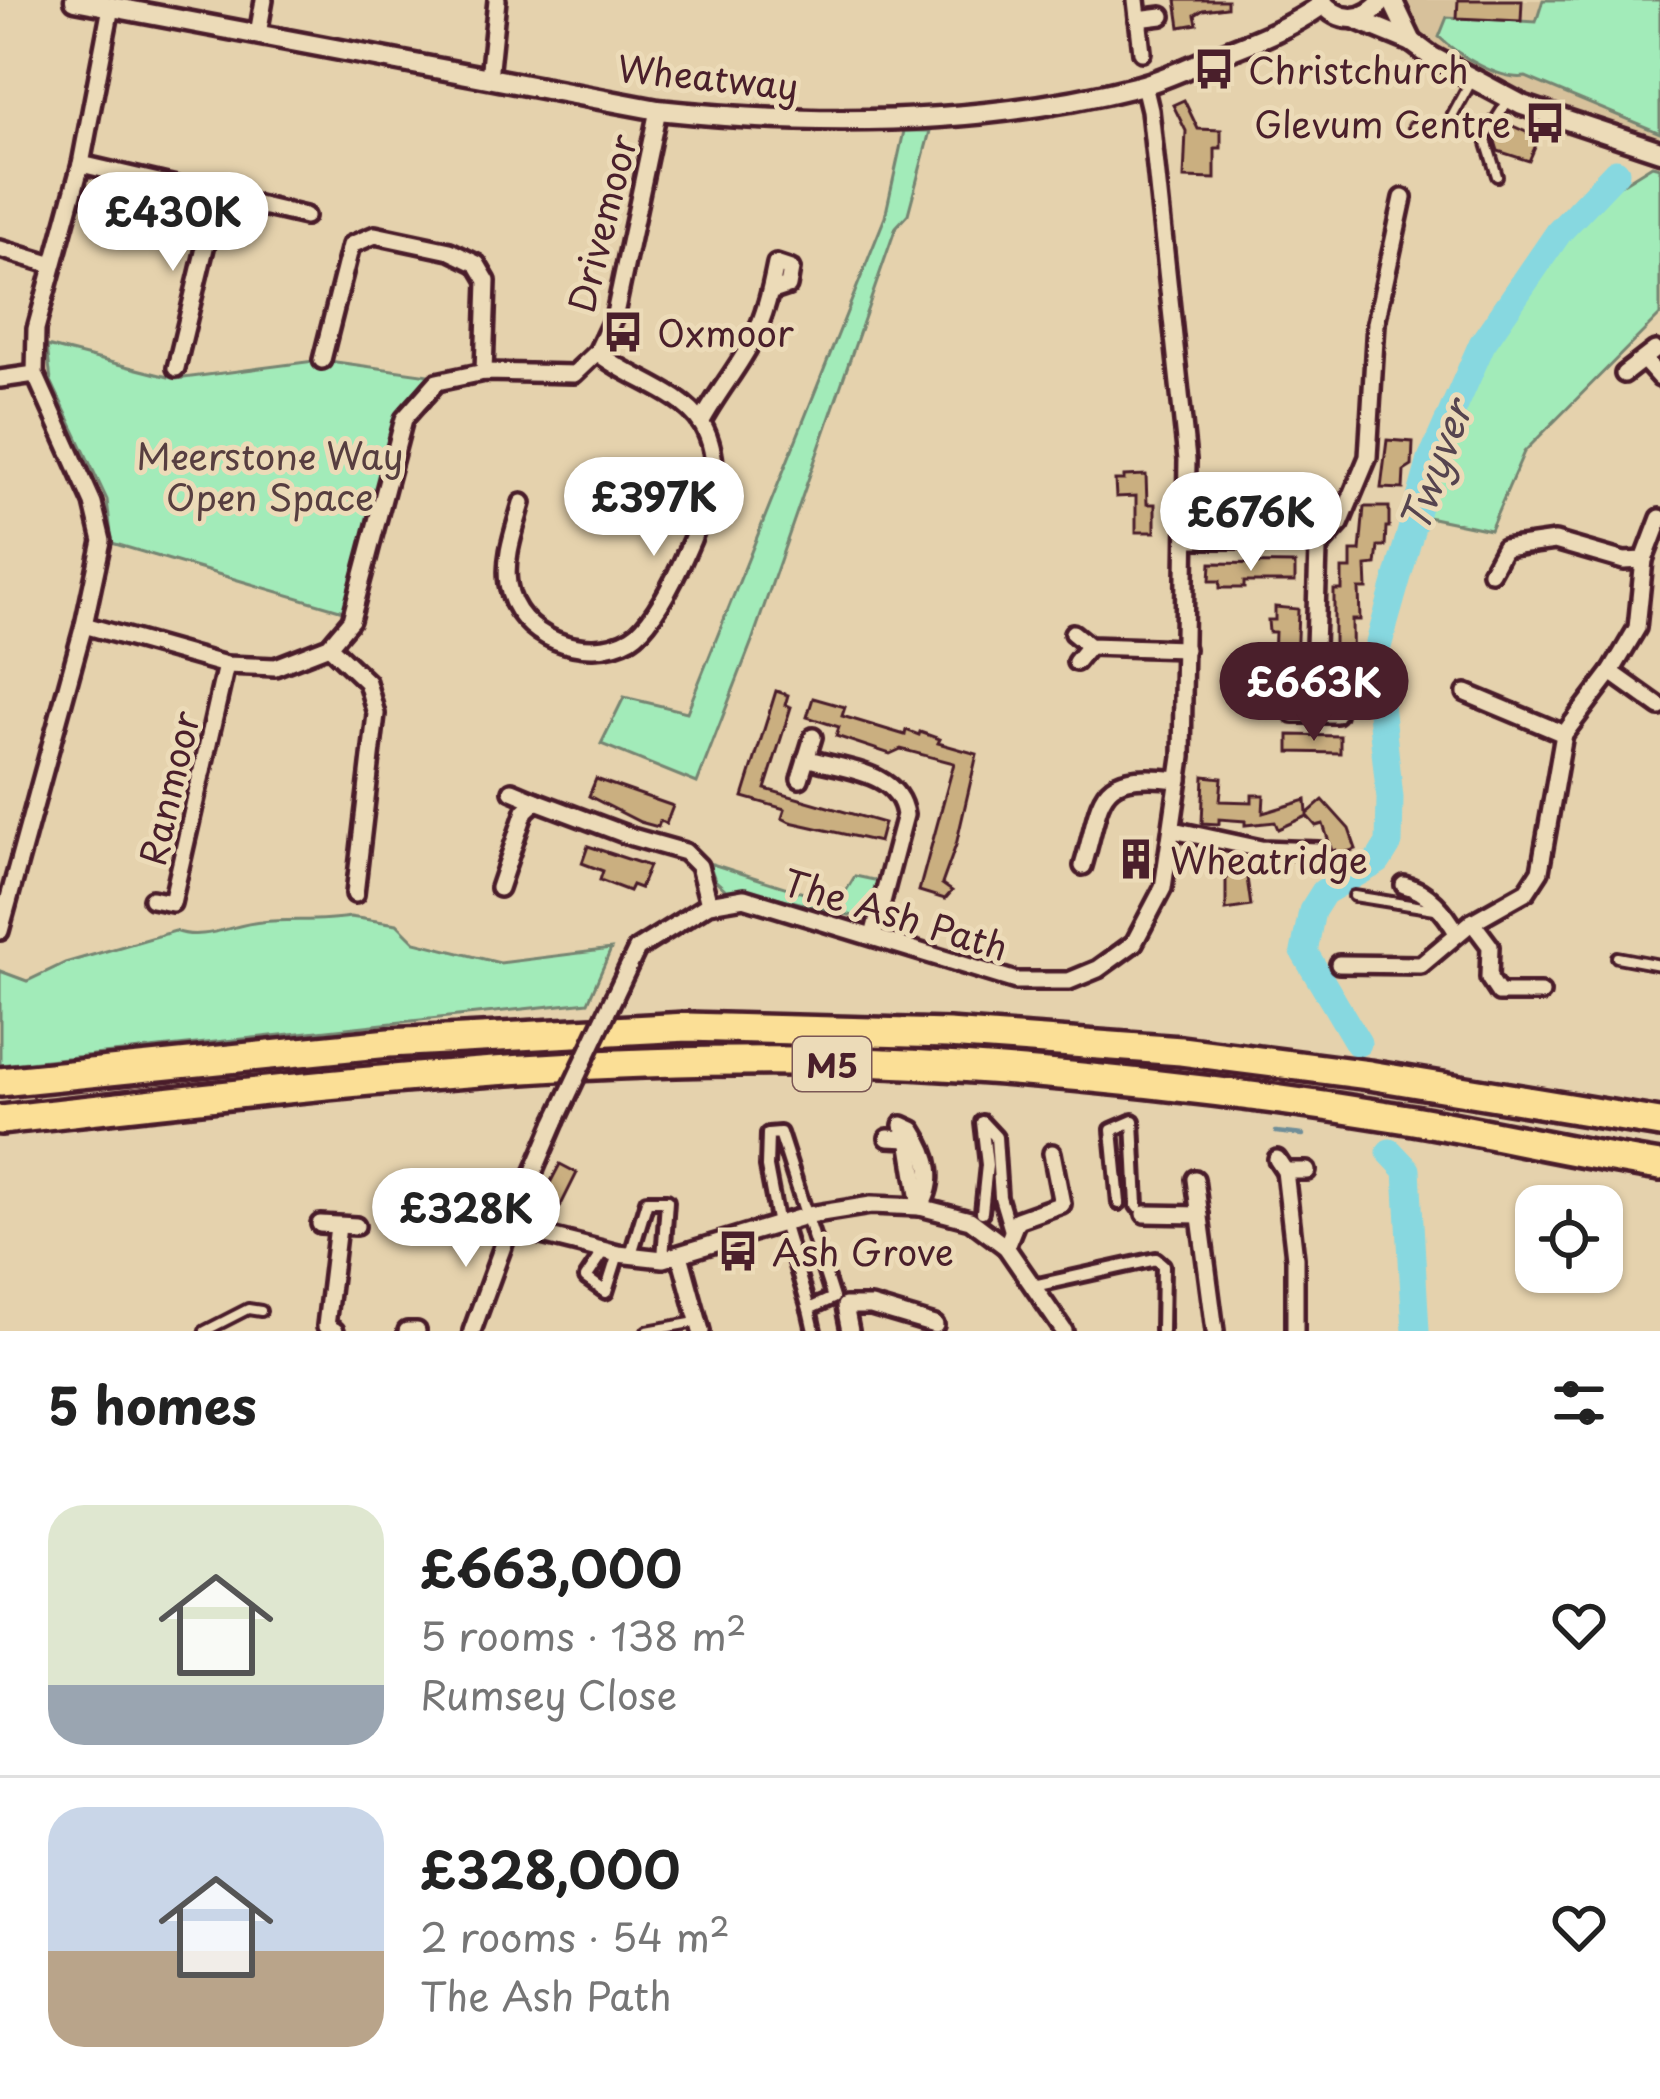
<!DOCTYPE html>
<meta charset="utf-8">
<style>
body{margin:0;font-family:"Playpen Sans",sans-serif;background:#f2f2f2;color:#222;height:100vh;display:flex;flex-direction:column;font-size:45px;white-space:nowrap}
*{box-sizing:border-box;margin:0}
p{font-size:39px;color:#767676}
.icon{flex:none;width:66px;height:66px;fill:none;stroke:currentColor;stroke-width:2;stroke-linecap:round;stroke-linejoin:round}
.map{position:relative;height:1331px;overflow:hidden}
.side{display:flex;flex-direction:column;background:#fff;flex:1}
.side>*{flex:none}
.tools{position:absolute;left:1515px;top:1185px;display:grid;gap:24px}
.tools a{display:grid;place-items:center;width:108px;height:108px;border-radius:24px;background:#fff;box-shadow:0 3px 9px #0004;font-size:60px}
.price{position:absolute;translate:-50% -102px;padding:0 27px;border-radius:42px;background:#fff;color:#222;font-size:39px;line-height:78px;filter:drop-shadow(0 3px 6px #0008)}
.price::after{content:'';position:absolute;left:50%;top:72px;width:36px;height:27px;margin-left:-18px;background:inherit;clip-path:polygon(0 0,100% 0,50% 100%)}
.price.on{background:#4a1f2b;color:#fff}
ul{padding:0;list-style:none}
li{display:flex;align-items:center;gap:36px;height:300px;padding:0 48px}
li+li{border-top:3px solid #e0e0e0}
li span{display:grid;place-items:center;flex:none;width:336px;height:240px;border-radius:36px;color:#555}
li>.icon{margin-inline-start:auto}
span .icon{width:144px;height:144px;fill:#fffc;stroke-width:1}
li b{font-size:51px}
h2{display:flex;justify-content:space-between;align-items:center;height:144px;padding:0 48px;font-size:51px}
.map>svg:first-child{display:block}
.built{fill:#d7c19b}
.green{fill:#a2ebb9;stroke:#768572;stroke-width:3}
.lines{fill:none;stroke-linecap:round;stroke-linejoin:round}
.stream{stroke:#6f8e98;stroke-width:4.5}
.river{stroke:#87d8e0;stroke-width:27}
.building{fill:#caaf80;stroke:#4a1f2b;stroke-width:3}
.service-casing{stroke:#4a1f2b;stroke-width:16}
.pedestrian-casing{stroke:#4a1f2b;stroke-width:20}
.minor-casing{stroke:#4a1f2b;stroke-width:24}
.tertiary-casing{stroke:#4a1f2b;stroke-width:27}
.motorway-casing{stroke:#4a1f2b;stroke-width:36}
.service{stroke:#ecdbb8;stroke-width:8}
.pedestrian{stroke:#ecdbb8;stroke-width:10}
.minor{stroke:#ecdbb8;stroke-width:15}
.tertiary{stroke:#ecdbb8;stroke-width:18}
.motorway{stroke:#fbdf96;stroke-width:27}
.minor-bridge-casing{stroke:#4a1f2b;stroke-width:24;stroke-linecap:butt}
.minor-bridge{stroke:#ecdbb8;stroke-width:15}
.labels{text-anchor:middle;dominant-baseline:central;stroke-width:10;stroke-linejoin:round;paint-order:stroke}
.shield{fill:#ecdbb8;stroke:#7b5755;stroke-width:3}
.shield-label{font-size:33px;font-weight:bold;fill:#4a1f2b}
.poi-label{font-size:36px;fill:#4a1f2b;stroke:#ecdbb8;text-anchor:start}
.street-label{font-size:36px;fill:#4a1f2b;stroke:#ecdbb8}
.park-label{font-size:36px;fill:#573e40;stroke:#ecdbb8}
.water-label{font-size:39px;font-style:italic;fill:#56444f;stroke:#ecdbb8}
</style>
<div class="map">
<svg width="1660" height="1331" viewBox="0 0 1660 1331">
<rect width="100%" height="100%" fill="#e5d2ad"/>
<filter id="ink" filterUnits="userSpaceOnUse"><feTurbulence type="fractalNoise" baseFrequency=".00833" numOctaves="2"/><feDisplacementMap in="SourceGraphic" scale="24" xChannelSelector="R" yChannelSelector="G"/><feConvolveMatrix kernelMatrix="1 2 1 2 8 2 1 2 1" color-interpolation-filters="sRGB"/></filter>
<g filter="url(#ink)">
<polygon class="built" points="1392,0 1660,0 1660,146 1522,105 1432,57"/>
<g class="green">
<path d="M1543,0H1660V133L1526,77C1500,81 1458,55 1439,37L1447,17L1536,22Z"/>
<polygon points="904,131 930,131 908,214 896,227 752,641 697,783 601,744 624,697 687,712 885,217"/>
<polygon points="1652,165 1660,167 1660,315 1524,452 1490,530 1418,515 1429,455 1479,338 1554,226"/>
<polygon points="47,346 176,379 322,360 429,375 398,411 350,613 112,543 107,500 51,381"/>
<polygon points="709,863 838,904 855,876 879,881 870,908 857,917 771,896 726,890 715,880"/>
<path d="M350,917L397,924L415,942L500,963L611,949L588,1002L0,1065V971L27,981L65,963L175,931C203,942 233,924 261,922C291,919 320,922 350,917Z"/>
</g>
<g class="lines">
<polyline class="stream" points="1276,1132 1303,1135"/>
<g class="river">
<polyline points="1358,1043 1304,952 1312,911 1324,892 1378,861 1389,843 1390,798 1375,657 1431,460 1482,344 1559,232 1616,172"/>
<polyline points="1390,1152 1407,1170 1416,1331"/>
</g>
</g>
<g class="building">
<polygon points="1176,0 1227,0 1227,7 1203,10 1195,15 1197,24 1180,27"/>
<polygon points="1458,0 1522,0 1521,21 1457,18"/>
<polygon points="1184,100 1198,129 1221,130 1221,148 1215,148 1215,179 1184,178 1186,131 1173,105"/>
<polygon points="1504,122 1539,138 1529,161 1498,151 1494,138"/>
<polygon points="1387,440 1413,442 1412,466 1404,471 1403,489 1381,488"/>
<polygon points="1146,475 1147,504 1155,504 1155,532 1136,532 1136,496 1116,497 1115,480 1124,480 1124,476"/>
<polygon points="1213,482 1274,485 1274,493 1337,494 1326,519 1277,519 1277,514 1217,510"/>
<polygon points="1364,507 1389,507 1389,527 1386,527 1385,546 1378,546 1376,565 1366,566 1367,589 1359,589 1360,620 1352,620 1353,701 1338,701 1334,693 1334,590 1342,590 1342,569 1351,569 1351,551 1360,551"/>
<polygon points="1211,563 1295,564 1295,582 1244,582 1244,588 1220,588 1220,581 1210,581"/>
<polygon points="1275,607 1298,609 1295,695 1283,697 1283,701 1268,701 1269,659 1274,659 1275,632 1269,632 1268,620 1275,620"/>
<polygon points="776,691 788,695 785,705 791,707 765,789 884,823 879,842 790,822 782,818 785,809 743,797"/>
<polygon points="813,698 845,707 842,716 905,735 906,730 919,735 920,732 940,739 938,743 977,754 956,845 942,884 952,891 945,899 919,891 954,763 901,749 890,754 836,736 839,727 807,717"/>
<polygon points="1289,735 1340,736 1340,753 1289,752"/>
<polygon points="1204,776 1222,778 1220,801 1252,802 1252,795 1264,795 1263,813 1306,800 1307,814 1323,800 1349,829 1356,849 1338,855 1336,850 1332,851 1323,824 1316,826 1307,816 1278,829 1275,822 1245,825 1245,821 1219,819 1219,824 1202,823"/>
<polygon points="596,779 673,806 666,824 660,821 658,827 640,822 589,796"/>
<polygon points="588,846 649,866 640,888 632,885 629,891 600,880 603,871 582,863"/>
<polygon points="1245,864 1251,906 1226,910 1226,866"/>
<polygon points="560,1164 577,1173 556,1215 538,1206"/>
</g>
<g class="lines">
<g class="service-casing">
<g id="service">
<polyline points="1414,127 1447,126 1472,80"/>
<polyline points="1497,176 1485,137 1509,99"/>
<polyline points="1354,896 1435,909"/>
<polyline points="1617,957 1660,965"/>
<polyline points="205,1331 248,1309 261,1311"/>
<polyline points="647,1331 696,1322"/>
</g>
</g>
<g class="pedestrian-casing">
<g id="pedestrian">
<polyline points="1119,1203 1112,1130 1133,1121 1137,1206"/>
<polyline points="982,1212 987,1165 982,1122 996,1137 1000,1197 1010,1231"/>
<polyline points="778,1225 767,1167 768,1134 780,1133 833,1298 809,1309 783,1223"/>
<polyline points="604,1251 586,1278 606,1292 618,1254"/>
<polyline points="631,1254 647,1201 667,1201 663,1259"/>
<polyline points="1038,1285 1156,1259 1163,1265 1162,1331"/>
<polyline points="809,1309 814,1331"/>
</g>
</g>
<g class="minor-casing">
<g id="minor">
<polyline points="1136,0 1142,52"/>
<polyline points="1138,19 1162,16"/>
<polyline points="258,34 264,0"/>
<polyline points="489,78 497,0"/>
<polyline points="81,164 305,216"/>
<polyline points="0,249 53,265"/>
<polyline points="322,360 351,245 375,235 450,251 477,264 487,281 484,372"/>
<polyline points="1644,360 1660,378"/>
<polyline points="176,368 218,194"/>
<polyline points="1624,374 1655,350"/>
<polyline points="0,379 35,374"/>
<path d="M701,423C716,394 740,366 753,339C765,316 771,289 776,264L791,269L788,286L770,292"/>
<path d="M522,503C515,529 504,556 508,584C516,637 586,664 631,638C663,619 705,515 713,477C716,461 711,439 702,424C680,390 627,378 597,352"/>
<polyline points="1188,539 1298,539 1318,548"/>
<polyline points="1491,572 1504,548 1555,541 1624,561 1644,560"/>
<polyline points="84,625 226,665 275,667 329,646 351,620 404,419 437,382 484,372 574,374 597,352 615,314 658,110"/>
<polyline points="1073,633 1089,646 1185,649"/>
<polyline points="329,646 367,682 376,714 355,894"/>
<polyline points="1076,662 1089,646"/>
<polyline points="1611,672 1660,707"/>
<polyline points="1466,693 1564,734"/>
<polyline points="1294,714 1336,714"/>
<polyline points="1313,714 1318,548 1340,524 1368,457 1376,323 1403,198"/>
<path d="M806,758C842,770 899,770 905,815L873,936"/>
<polyline points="800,779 813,737"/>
<polyline points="512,791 536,801"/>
<polyline points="1173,830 1261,849 1318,851"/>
<path d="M1083,866C1104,796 1092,770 1179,780"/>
<path d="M1404,885C1427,890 1446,913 1457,933"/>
<polyline points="499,888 525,811 536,801 632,837 685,852 699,866 709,904"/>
<polyline points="152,899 172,903 226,665"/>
<polyline points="1472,922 1490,946 1489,978 1499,993 1541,993"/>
<polyline points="0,931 84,625 102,541 93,503 35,374 36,329 81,164 111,7"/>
<polyline points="1339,964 1421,965 1472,922 1527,891 1540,871 1564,734 1611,672 1637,628 1644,560 1660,518"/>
<polyline points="615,995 637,949 709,904 744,898 1016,981 1069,981 1098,969 1134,943 1163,888 1182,757 1187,460 1150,110 1144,85"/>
<path d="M902,1125L913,1130C930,1156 937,1181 920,1207"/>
<polyline points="888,1138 909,1139 920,1207"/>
<polyline points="1277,1159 1285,1171 1295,1258 1295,1331"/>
<polyline points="1285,1171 1307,1171"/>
<polyline points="1195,1179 1215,1331"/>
<polyline points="1145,1214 1200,1215"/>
<polyline points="320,1224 356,1226"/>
<polyline points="510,1227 618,1254 663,1259 809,1215 871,1205 920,1207 970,1220 1006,1247 1064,1331"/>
<polyline points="1006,1247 1017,1220 1062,1204 1052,1153"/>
<polyline points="680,1255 701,1331"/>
<polyline points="335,1331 326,1326 338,1226"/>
<polyline points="407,1331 417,1331"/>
<polyline points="472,1331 510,1227 555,1122"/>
<polyline points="850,1331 845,1306 871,1306 935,1325"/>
</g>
</g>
<g class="tertiary-casing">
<g id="tertiary">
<path d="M75,0L658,110C818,127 983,126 1139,86C1166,79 1191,66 1216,56C1253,42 1289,28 1322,5"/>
<path d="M1320,0C1339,24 1364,24 1383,0"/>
<polyline points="1392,0 1412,42"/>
<polyline points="1356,19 1412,42 1432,57 1522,105 1660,151"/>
</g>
</g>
<g class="motorway-casing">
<g id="motorway">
<polyline points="0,1082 389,1043 687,1027 948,1034 1181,1051 1369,1075 1660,1123"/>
<path d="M0,1120C318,1085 640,1045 959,1067C1107,1077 1255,1094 1401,1118C1488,1132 1573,1153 1660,1166"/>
</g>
</g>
<use href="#service" class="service"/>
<use href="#pedestrian" class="pedestrian"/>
<use href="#minor" class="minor"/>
<use href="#tertiary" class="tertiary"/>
<use href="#motorway" class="motorway"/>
<g class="minor-bridge-casing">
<polyline id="minor-bridge" points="555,1122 615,995"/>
</g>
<use href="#minor-bridge" class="minor-bridge"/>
</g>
</g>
<defs>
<g id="bus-bare" transform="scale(3.24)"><path d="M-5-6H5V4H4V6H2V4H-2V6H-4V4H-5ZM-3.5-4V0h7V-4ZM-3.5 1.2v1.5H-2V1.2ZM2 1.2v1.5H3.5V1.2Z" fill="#4a1f2b" stroke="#ecdbb8" stroke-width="2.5" paint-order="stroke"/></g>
<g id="building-bare" transform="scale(3.24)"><path d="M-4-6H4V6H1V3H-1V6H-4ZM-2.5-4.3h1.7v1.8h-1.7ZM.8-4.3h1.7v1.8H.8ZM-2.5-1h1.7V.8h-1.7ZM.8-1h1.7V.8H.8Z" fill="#4a1f2b" stroke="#ecdbb8" stroke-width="2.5" paint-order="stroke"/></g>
</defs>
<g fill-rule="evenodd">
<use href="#bus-bare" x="1214" y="69"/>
<use href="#bus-bare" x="1545" y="123"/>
<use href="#bus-bare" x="623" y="332"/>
<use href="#building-bare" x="1136" y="859"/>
<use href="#bus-bare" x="738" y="1251"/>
</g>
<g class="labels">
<rect class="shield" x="793" y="1037" width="78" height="54" rx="9"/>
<g class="shield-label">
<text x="832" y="1064">M5</text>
</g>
<g class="poi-label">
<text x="1248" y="69">Christchurch</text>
<text x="1511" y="123" text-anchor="end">Glevum Centre</text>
<text x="657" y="332">Oxmoor</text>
<text x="1170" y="859">Wheatridge</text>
<text x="772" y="1251">Ash Grove</text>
</g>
<g class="street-label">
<text transform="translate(708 76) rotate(6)">Wheatway</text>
<text transform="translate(601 223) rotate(-76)">Drivemoor</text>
<text transform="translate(168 788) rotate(-77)">Ranmoor</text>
<text transform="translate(896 913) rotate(17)">The Ash Path</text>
</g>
<g class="park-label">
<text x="270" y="455">Meerstone Way<tspan x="270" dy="41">Open Space</tspan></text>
</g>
<g class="water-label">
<text transform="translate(1434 466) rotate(-70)">Twyver</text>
</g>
</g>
</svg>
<div class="tools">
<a><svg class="icon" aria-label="locate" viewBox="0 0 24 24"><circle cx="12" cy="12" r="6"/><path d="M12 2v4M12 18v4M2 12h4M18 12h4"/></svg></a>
</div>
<b class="price" style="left:173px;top:274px">£430K</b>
<b class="price" style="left:654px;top:559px">£397K</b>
<b class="price" style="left:1251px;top:574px">£676K</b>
<b class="price on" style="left:1314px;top:744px">£663K</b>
<b class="price" style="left:466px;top:1270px">£328K</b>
</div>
<section class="side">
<h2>5 homes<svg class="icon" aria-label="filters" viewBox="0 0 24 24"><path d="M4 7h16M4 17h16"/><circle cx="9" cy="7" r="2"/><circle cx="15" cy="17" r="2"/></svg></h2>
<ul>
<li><span style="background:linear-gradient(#dfe7d0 75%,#9aa5b1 0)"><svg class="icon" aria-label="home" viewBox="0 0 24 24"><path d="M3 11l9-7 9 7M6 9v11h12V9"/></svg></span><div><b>£663,000</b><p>5 rooms · 138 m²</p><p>Rumsey Close</p></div><svg class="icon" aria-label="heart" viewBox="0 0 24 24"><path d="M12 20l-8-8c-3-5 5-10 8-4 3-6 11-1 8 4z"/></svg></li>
<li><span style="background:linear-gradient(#c9d6e8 60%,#b9a48a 0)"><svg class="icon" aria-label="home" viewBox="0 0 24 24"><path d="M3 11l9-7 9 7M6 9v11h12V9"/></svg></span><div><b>£328,000</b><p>2 rooms · 54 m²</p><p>The Ash Path</p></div><svg class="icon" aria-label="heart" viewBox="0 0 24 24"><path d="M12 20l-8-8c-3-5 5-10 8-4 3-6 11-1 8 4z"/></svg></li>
</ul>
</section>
